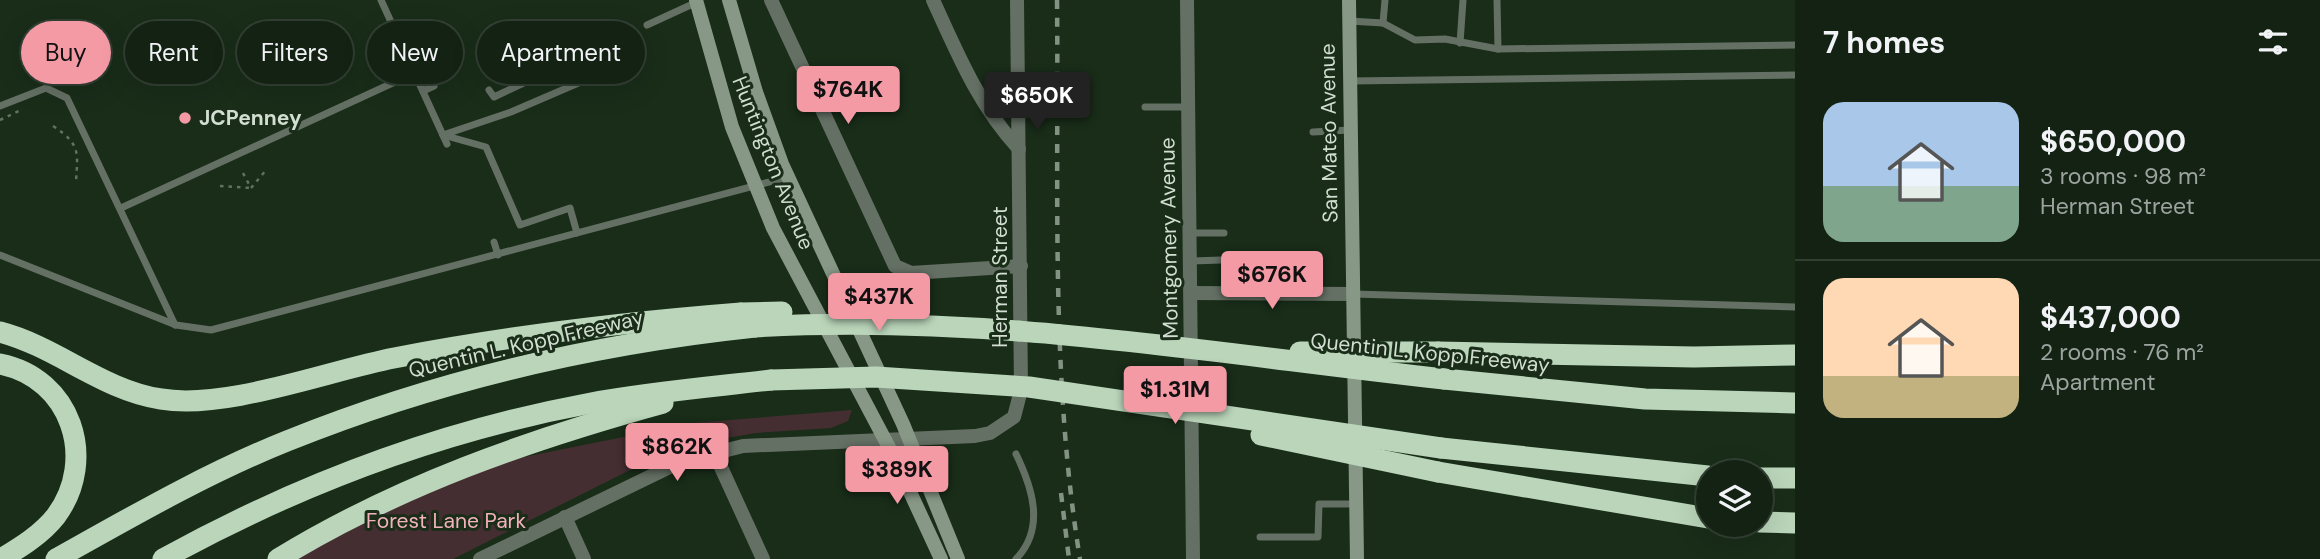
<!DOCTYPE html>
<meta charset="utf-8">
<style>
body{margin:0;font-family:"DM Sans",sans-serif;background:#202f21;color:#f1f3f6;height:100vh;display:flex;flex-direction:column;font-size:26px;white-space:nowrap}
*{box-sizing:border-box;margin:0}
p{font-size:23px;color:#9da4a0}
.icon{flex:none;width:38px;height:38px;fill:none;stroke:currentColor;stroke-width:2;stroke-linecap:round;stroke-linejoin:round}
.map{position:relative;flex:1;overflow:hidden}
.sheet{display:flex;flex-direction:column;background:#132213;width:525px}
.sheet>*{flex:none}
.top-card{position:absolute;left:21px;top:21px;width:665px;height:63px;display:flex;gap:14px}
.controls{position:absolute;left:1696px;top:460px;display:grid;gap:14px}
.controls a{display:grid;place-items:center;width:77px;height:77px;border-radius:50%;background:#132213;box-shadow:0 7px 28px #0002,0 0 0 2px #323f33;font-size:35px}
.price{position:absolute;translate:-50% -60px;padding:0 16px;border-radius:7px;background:#f49aa5;color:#111;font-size:23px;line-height:46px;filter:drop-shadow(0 2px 4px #0008)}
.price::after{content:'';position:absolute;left:50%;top:42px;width:21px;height:16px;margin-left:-10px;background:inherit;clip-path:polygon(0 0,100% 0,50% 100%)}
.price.active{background:#222;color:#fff}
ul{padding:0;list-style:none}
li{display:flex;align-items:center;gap:21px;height:175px;padding:0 28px}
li+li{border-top:2px solid #323f33}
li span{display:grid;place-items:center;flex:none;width:196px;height:140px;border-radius:21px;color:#555}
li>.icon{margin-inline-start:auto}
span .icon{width:84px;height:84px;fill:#fffc;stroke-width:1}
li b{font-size:30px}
h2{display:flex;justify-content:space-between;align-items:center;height:84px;padding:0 28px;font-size:30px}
.tag{padding:0 24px;border-radius:32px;background:#132213;box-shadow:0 7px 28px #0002,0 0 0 2px #323f33;font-size:24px;line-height:63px}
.tag.active{background:#f49aa5;color:#111}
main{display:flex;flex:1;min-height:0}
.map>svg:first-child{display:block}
.green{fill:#452e31}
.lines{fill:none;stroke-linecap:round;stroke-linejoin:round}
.path{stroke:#607260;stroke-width:2.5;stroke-dasharray:3.5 5;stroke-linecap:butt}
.lane{stroke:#657065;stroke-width:7}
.street{stroke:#657065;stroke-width:14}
.secondary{stroke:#889887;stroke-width:14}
.highway{stroke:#bad5ba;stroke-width:21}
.rail{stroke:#839383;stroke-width:4.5;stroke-dasharray:9 9;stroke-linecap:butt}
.lane-bridge{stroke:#657065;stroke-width:7}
.highway-bridge{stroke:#bad5ba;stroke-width:21}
.poi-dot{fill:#f49aa5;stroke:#192d19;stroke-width:2.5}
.labels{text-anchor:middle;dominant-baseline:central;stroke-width:6;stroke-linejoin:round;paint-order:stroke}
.poi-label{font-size:21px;font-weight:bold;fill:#d1ded1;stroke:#192d19;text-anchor:start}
.street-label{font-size:21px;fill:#d1ded1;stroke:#192d19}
.park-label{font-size:21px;fill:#f3b2b9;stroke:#192d19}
</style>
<main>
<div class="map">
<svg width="1795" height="559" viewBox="0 0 1795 559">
<rect width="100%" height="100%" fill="#192d19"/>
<polygon class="green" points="852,410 848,421 831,428 756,433 692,444 626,472 453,559 289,559 367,516 509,460 693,423"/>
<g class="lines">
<g class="path">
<polyline points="0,120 19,111"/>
<path d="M53,126C80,144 78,151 76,181"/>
<polyline points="243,173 250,186"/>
<polyline points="220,186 251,188"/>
<polyline points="251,188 267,169"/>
</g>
<g class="lane">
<polyline points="381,0 408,59"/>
<polyline points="1497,0 1498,49"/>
<polyline points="1349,21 1383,23 1415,40 1445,39 1498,49 1795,45"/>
<polyline points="1383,23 1385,0"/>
<polyline points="647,25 697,2"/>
<polyline points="548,40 559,64 629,34 625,26"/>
<polyline points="1460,43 1463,0"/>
<polyline points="603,55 611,69"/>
<polyline points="426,68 446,58"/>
<polyline points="1350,81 1795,75"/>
<polyline points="419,83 447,144"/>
<polyline points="489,90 494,97 547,72"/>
<polyline points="423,91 434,86"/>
<polyline points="0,106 46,88 67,98 175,325"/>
<polyline points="1145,107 1188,107"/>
<polyline points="1313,132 1350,130"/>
<polyline points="443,135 486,147 520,225 570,208 577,233"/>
<polyline points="443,135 511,112 604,72"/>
<polyline points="121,208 397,81"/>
<polyline points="1190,233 1224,233"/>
<polyline points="494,242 498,255"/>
<polyline points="0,255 176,325 211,330 788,177"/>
<polyline points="1191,261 1222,260"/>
<polyline points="1353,294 1795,307"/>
<path d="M1016,454C1032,487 1046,528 1016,559"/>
<polyline points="1260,537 1318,537 1319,504 1354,504"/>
</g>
<g class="street">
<polyline points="771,0 895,266 911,273 1021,266"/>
<path d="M933,0C957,53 979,106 1019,149"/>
<polyline points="1187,0 1193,559"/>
<polyline points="1191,293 1352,294"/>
<polyline points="714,452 763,559"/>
<polyline points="565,517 584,559"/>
<polyline points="480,559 680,462 743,446 975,436 990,433 1014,417 1021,390 1017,0"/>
</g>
<g class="secondary">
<polyline points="696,0 732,127 773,228 892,453 941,559"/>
<polyline points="729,0 756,92 782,164 903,424 958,559"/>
<polyline points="1349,0 1357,559"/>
</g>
<g class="highway">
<path d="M0,332C57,347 102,390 161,399C226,410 327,371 394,358C508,336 626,322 741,313"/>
<polyline points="1438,352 1694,357 1795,355"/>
<path d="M0,364C71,378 98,459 56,516C42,534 21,547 1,559"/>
<polyline points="1444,379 1645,399 1795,403"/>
<polyline points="1441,448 1708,476"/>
<polyline points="1438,472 1708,518"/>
<polyline points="1760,478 1795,478"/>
<polyline points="1760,522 1795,523"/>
<path d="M56,559C131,517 207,473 287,441C438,380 594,344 755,327"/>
<path d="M163,559C297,485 440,431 591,403C651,392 711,387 771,380"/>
<path d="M278,559C397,486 528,440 663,403"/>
</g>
<g class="rail">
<path d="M1057,0C1059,184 1050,377 1080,559"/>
<polyline points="1061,493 1069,559"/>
</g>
<polyline class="lane-bridge" points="397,81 426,68"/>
<g class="highway-bridge">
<polyline points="741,313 782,312"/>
<path d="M755,327C986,313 1215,354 1444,379"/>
<polyline points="1300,352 1438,352"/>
<polyline points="771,380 876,377 1029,387 1441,448"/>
<polyline points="1261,435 1438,472"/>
</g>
</g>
<circle class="poi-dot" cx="185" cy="118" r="7"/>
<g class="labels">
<g class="poi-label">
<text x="199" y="118">JCPenney</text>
</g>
<g class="street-label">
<text transform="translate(1329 133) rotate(-91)">San Mateo Avenue</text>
<text transform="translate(773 163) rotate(68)">Huntington Avenue</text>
<text transform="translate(1169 238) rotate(-91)">Montgomery Avenue</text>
<text transform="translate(1000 277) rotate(-90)">Herman Street</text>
<text transform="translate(526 344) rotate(-13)">Quentin L. Kopp Freeway</text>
<text transform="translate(1430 353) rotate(6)">Quentin L. Kopp Freeway</text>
</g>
<g class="park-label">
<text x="446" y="521">Forest Lane Park</text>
</g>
</g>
</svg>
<div class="controls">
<a><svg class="icon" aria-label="layers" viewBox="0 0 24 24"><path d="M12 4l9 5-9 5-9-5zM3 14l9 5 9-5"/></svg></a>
</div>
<b class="price" style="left:848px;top:126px">$764K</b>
<b class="price active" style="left:1037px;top:132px">$650K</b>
<b class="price" style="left:1272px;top:311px">$676K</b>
<b class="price" style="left:879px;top:333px">$437K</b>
<b class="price" style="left:1175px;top:426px">$1.31M</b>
<b class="price" style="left:677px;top:483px">$862K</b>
<b class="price" style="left:897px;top:506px">$389K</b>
<div class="top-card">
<a class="tag active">Buy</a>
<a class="tag">Rent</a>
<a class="tag">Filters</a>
<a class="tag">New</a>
<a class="tag">Apartment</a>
</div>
</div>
<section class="sheet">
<h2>7 homes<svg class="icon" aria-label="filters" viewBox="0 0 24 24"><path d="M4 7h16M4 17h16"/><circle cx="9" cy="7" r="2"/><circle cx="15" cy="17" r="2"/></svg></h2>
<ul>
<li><span style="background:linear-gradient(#a9c7e8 60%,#7fa58c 0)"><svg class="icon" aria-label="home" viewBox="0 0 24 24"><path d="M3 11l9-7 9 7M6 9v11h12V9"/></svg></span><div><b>$650,000</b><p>3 rooms · 98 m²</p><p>Herman Street</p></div></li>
<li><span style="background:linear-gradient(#ffd9b3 70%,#c2b280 0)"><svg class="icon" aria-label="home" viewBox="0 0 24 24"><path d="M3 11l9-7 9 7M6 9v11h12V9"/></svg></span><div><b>$437,000</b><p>2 rooms · 76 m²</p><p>Apartment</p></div></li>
</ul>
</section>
</main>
